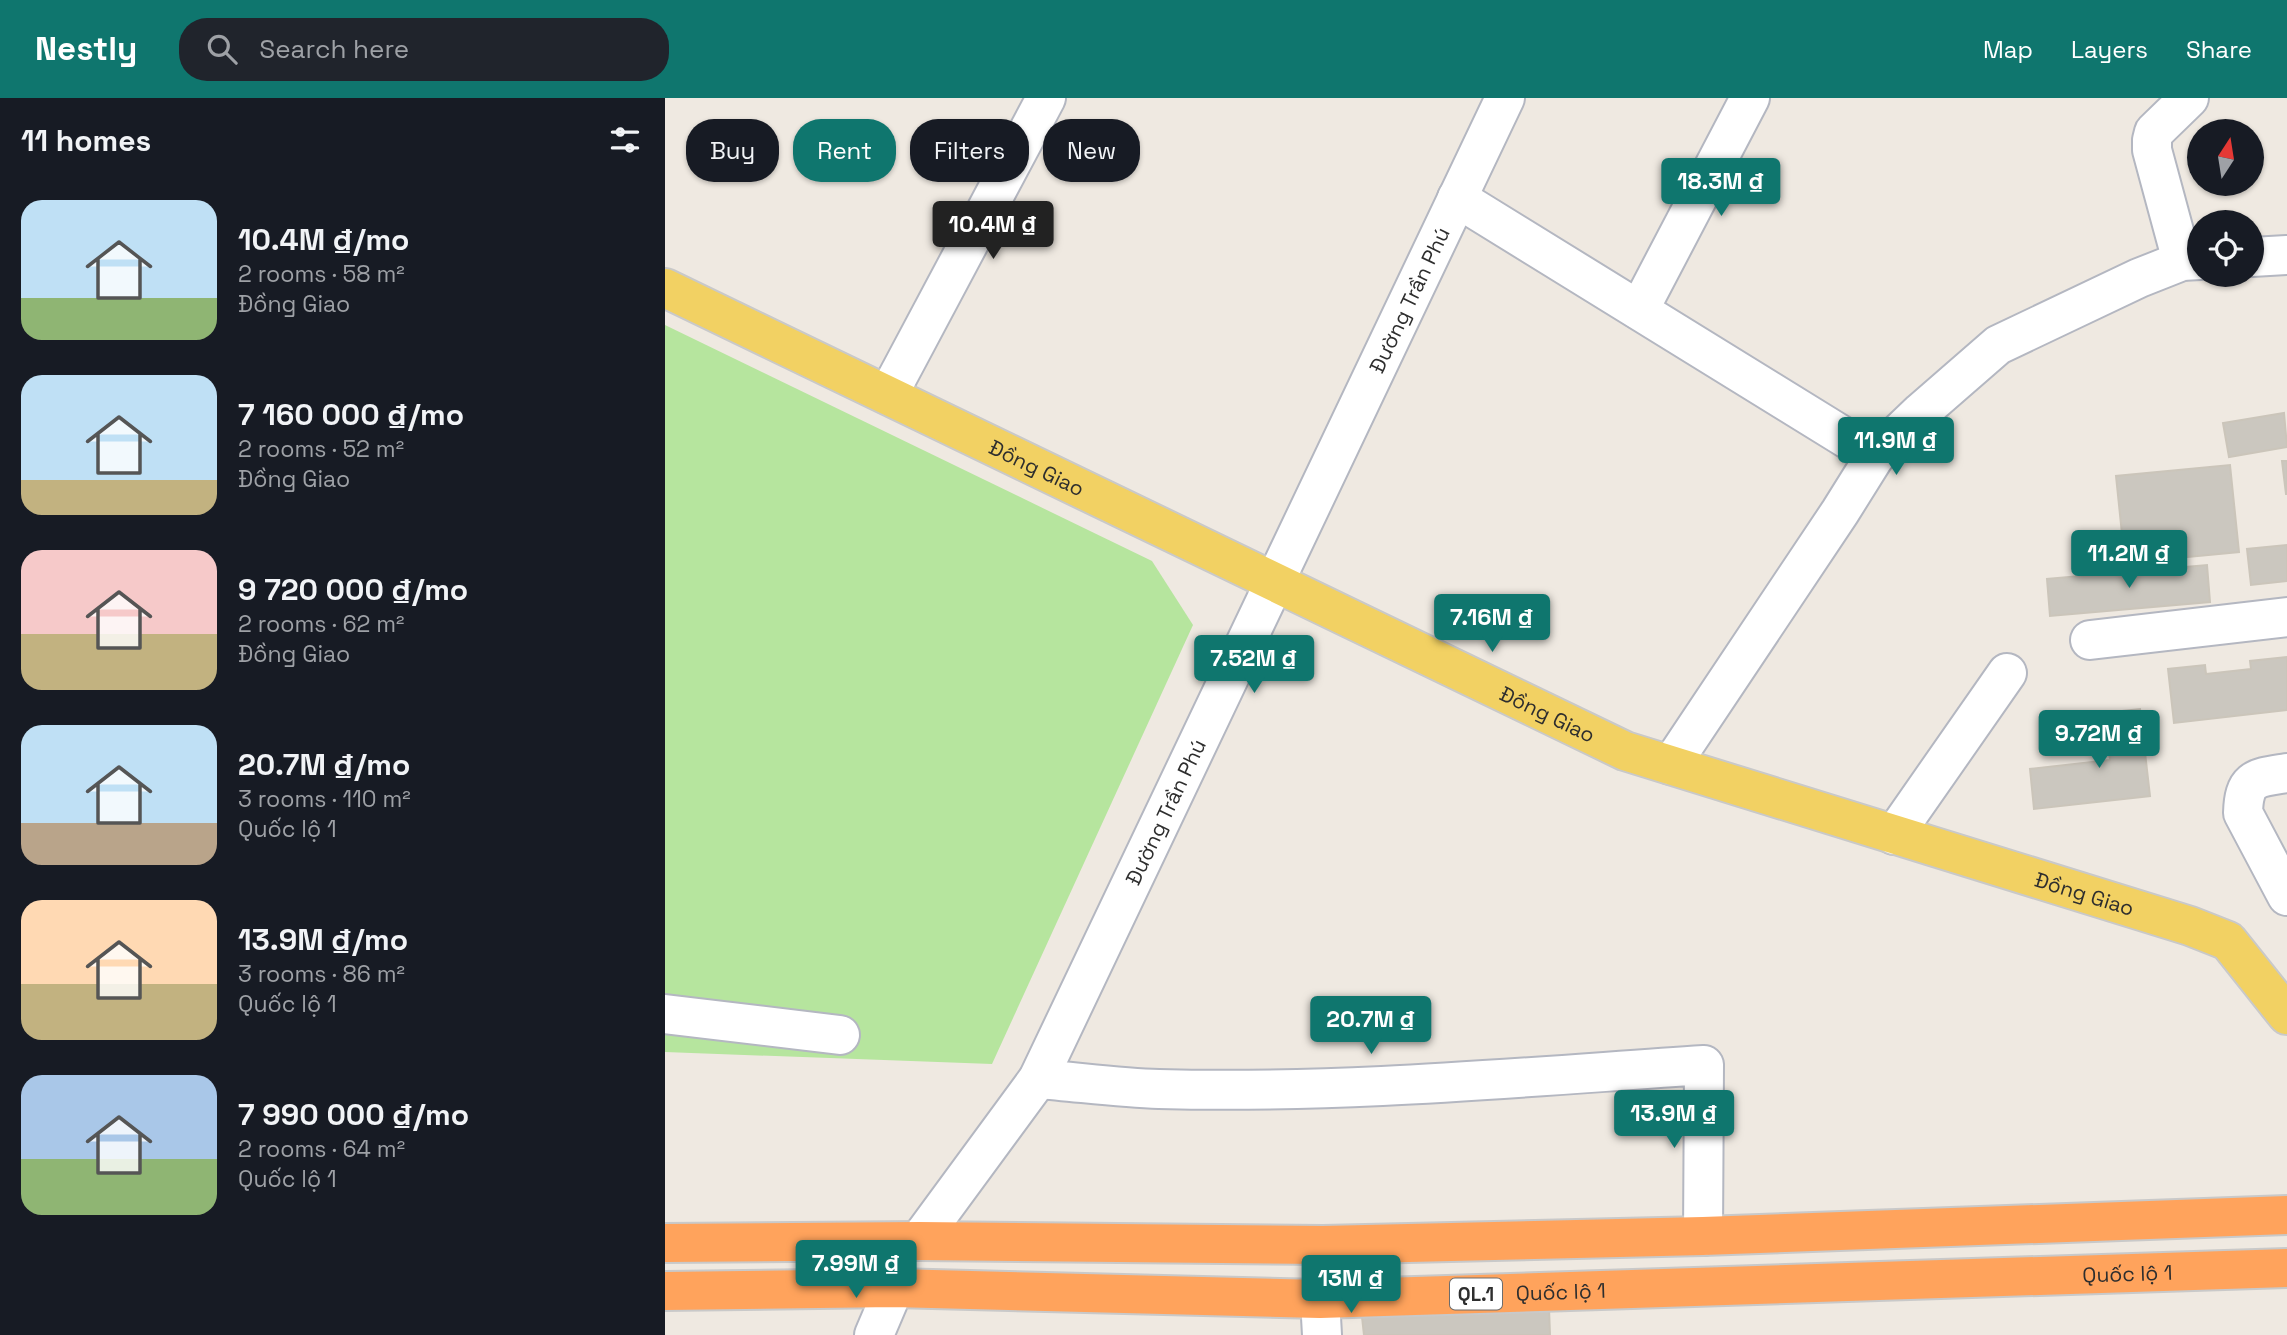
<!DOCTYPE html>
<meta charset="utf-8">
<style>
body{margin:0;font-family:"Space Grotesk",sans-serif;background:#20242c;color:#f1f3f6;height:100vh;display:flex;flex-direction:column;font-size:26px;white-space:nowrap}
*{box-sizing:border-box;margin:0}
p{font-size:23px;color:#9ea1a6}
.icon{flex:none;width:38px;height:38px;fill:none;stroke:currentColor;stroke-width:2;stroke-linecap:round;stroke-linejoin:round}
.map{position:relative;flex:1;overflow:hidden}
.panel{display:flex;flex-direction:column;background:#171b24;width:665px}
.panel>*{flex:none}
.top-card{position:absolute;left:21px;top:21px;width:665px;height:63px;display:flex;gap:14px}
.needle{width:46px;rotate:12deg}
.tools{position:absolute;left:1522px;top:21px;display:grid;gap:14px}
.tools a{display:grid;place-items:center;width:77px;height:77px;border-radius:50%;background:#171b24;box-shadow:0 2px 5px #0004;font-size:35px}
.price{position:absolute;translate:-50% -60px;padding:0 16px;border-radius:7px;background:#0f766e;color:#fff;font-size:23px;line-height:46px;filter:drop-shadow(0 2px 4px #0008)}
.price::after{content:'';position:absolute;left:50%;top:42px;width:21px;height:16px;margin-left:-10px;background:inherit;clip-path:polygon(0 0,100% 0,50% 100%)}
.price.active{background:#222;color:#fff}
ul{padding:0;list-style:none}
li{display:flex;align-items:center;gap:21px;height:175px;padding:0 21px}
li span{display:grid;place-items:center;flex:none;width:196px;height:140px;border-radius:21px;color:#555}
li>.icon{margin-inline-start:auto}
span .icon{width:84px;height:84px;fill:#fffc;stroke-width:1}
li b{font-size:30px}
h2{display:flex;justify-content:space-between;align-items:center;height:84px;padding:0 21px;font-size:30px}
.tag{padding:0 24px;border-radius:28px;background:#171b24;box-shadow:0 2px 5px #0004;font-size:24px;line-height:63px}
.tag.active{background:#0f766e;color:#fff}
header{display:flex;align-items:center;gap:42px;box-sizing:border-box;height:98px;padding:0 35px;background:#0f766e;color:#fff}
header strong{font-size:33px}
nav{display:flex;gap:38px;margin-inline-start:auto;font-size:24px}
.search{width:490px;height:63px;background:#20242c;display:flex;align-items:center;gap:18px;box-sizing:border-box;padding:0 24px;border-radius:28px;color:#9ea1a6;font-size:26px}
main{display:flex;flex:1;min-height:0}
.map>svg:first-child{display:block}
.green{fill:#b6e59e}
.building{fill:#cbc7bf;stroke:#cbc5ba;stroke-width:2}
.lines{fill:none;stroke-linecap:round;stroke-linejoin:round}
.minor-casing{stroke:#b4b7c1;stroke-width:42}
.major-casing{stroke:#c9c9c9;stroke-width:42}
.highway-casing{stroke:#c9c9c9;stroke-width:42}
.minor{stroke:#fff;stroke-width:38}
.major{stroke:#f2d163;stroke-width:38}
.highway{stroke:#ffa35c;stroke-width:38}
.labels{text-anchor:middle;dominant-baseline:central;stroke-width:7;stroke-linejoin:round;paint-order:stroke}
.shield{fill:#fff;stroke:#6d6d6d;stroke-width:2}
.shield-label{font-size:19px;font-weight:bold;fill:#2e2e2e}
.street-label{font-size:21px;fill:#2e2e2e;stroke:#fff}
</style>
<header>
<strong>Nestly</strong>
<div class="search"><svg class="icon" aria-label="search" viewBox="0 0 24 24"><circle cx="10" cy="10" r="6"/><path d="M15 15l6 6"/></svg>Search here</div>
<nav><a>Map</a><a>Layers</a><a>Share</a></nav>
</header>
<main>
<section class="panel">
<h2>11 homes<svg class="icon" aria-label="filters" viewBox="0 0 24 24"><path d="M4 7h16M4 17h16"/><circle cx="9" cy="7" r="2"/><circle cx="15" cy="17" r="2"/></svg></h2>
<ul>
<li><span style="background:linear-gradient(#bfe0f5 70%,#8fb573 0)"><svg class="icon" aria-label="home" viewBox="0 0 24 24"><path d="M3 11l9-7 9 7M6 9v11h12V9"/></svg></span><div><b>10.4M ₫/mo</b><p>2 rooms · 58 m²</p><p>Đồng Giao</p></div></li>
<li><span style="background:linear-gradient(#bfe0f5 75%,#c2b280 0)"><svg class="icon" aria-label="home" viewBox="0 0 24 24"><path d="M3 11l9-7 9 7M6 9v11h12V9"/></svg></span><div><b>7 160 000 ₫/mo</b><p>2 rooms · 52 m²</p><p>Đồng Giao</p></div></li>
<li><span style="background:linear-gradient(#f6c9c9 60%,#c2b280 0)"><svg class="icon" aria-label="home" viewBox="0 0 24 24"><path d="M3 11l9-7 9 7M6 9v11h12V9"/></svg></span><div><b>9 720 000 ₫/mo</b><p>2 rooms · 62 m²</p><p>Đồng Giao</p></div></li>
<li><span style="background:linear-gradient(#bfe0f5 70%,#b9a48a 0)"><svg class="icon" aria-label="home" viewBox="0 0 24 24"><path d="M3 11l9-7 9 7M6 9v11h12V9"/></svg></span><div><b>20.7M ₫/mo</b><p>3 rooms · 110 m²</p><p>Quốc lộ 1</p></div></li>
<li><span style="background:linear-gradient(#ffd9b3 60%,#c2b280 0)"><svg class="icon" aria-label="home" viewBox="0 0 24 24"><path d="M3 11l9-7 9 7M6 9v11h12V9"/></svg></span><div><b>13.9M ₫/mo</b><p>3 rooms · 86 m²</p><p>Quốc lộ 1</p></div></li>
<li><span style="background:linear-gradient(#a9c7e8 60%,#8fb573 0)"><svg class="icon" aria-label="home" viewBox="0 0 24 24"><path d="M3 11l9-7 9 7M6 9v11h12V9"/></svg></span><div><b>7 990 000 ₫/mo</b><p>2 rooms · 64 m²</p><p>Quốc lộ 1</p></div></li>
</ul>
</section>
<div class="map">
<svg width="1622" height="1237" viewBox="0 0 1622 1237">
<rect width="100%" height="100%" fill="#efe9e1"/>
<polygon class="green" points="0,227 487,463 528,527 327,966 0,954"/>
<g class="building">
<polygon points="1619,315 1622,349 1564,359 1558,325"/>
<polygon points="1617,363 1622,363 1622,396 1621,396"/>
<polygon points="1565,367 1574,454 1460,465 1451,378"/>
<polygon points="1622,447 1622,483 1586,487 1582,451"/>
<polygon points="1542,467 1545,504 1385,518 1382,481"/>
<polygon points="1622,559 1622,612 1509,625 1503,571 1540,567 1541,576 1586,571 1585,563"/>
<polygon points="1475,611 1485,698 1369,711 1365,671 1445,662 1439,615"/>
<polygon points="884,1210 885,1237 699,1237 697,1219"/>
</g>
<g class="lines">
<g class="minor-casing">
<g id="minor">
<polyline points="792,100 1210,358"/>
<polyline points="1587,159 1622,157"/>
<polyline points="1517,163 1487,52 1487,42 1489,34 1524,0"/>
<polyline points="974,212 1085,0"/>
<polyline points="223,297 381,0"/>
<polyline points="1425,542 1622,519"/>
<polyline points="1006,667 1175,414 1210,358 1256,314 1333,247 1474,180 1517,163 1535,162"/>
<path d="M1622,675C1591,680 1579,679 1578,715L1622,798"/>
<polyline points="1229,737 1342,575"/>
<polyline points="0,916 175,937"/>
<path d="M373,981C413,984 454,990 494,991C676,996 858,979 1039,967L1038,1138"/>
<path id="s1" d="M254,1143L373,981L840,0"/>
<polyline points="655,1201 657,1237"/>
<polyline points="209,1237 229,1190"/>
</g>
</g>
<g class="major-casing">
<g id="major">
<path id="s2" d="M0,190L960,653L1525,828L1563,843L1622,917"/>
</g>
</g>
<g class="highway-casing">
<g id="highway">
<polyline points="0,1145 254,1143 658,1147 1038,1138 1622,1117"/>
<path id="s3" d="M0,1193L229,1190L655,1201L1622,1170"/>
</g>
</g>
<use href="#minor" class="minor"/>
<use href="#major" class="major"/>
<use href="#highway" class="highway"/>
</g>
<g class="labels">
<rect class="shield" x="785" y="1180.5" width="52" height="31" rx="5"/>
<g class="shield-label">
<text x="811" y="1196">QL.1</text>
</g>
<g class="street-label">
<text stroke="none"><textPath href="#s1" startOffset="1064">Đường Trần Phú</textPath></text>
<text stroke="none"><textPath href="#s2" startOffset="413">Đồng Giao</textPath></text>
<text stroke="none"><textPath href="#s2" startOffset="980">Đồng Giao</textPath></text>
<text stroke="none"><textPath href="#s1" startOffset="497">Đường Trần Phú</textPath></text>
<text stroke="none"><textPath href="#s2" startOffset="1547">Đồng Giao</textPath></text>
<text stroke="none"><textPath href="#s3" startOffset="1463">Quốc lộ 1</textPath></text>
<text stroke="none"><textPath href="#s3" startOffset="896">Quốc lộ 1</textPath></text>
</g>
</g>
</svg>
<div class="tools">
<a><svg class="needle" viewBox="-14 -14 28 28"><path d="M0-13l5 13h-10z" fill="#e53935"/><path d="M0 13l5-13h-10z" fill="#9ea1a6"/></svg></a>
<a><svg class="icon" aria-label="locate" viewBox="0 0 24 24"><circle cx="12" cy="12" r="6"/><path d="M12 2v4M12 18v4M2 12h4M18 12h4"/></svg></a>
</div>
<b class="price" style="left:1056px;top:120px">18.3M ₫</b>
<b class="price active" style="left:328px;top:163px">10.4M ₫</b>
<b class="price" style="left:1231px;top:379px">11.9M ₫</b>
<b class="price" style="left:1464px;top:492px">11.2M ₫</b>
<b class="price" style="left:827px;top:556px">7.16M ₫</b>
<b class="price" style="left:589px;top:597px">7.52M ₫</b>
<b class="price" style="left:1434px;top:672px">9.72M ₫</b>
<b class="price" style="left:706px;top:958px">20.7M ₫</b>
<b class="price" style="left:1009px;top:1052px">13.9M ₫</b>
<b class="price" style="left:191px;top:1202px">7.99M ₫</b>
<b class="price" style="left:686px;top:1217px">13M ₫</b>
<div class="top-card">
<a class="tag">Buy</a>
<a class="tag active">Rent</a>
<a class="tag">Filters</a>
<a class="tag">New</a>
</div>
</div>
</main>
